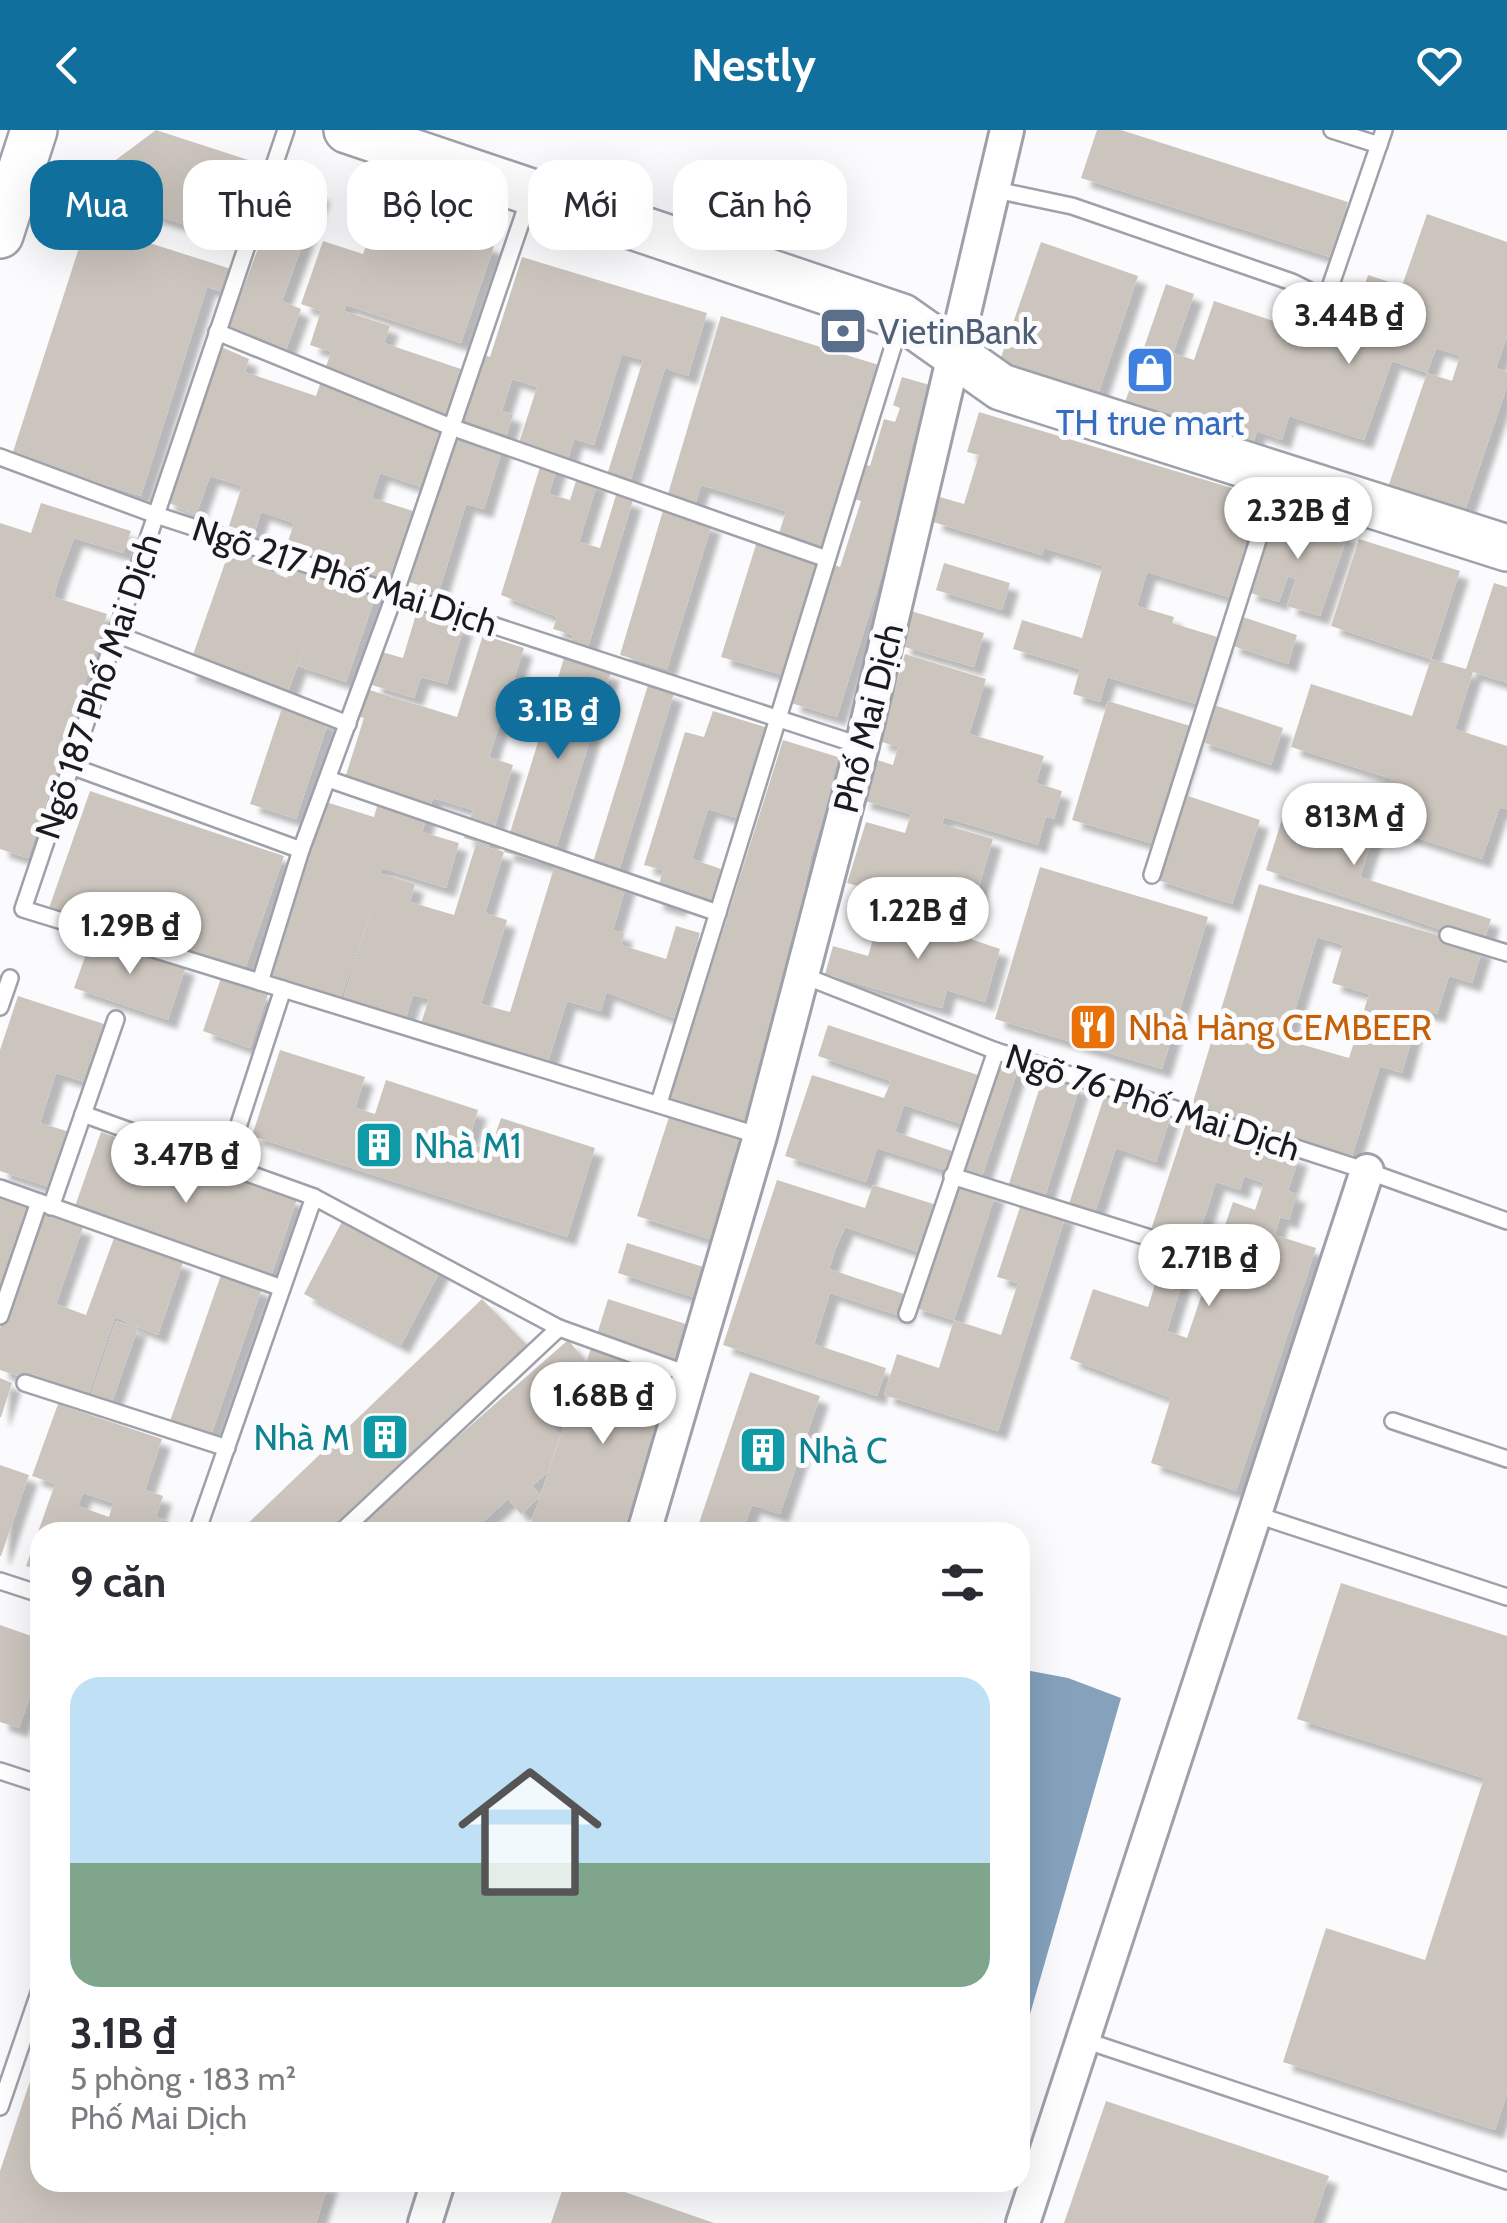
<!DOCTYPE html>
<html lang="vi">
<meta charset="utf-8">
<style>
body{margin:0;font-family:Cabin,sans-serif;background:#f2f2f3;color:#2b2b33;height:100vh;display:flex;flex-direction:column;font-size:38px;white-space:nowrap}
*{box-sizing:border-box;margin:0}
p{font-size:32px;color:#7c7c81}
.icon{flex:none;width:55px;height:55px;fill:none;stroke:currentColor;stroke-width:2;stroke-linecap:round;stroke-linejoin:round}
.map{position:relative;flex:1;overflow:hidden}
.side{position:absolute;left:30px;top:1392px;width:1000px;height:670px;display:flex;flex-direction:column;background:#fff;border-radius:30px;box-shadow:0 10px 40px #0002}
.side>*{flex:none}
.banner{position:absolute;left:30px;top:30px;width:1000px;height:90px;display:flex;gap:20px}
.price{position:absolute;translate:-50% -85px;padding:0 22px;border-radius:35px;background:#fff;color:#222;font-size:32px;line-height:65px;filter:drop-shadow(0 2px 5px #0008)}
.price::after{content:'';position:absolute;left:50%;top:60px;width:30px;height:22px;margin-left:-15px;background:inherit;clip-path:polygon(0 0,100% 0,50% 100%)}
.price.active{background:#116f9e;color:#fff}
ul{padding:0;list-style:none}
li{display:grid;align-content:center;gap:20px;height:530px;padding:0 40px}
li+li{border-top:2px solid #e1e1e2}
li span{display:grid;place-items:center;height:310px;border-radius:30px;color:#555}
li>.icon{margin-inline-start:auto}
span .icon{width:180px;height:180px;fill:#fffc;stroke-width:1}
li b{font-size:42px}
h2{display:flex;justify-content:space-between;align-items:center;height:120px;padding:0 40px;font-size:42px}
.chip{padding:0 35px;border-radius:30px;background:#fff;box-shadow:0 10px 40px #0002;font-size:35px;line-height:90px}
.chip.active{background:#116f9e;color:#fff}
header{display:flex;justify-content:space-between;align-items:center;height:130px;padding:0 40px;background:#116f9e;color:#fff;font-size:45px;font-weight:700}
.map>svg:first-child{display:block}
.water{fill:#85a1bc}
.building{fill:#ccc5be;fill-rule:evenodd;filter:url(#shadow)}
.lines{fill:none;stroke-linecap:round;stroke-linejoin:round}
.lane-casing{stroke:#9fa1aa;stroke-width:20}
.street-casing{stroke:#9fa1aa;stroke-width:38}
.secondary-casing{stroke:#9fa1aa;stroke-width:50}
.lane{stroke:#fff;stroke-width:15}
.street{stroke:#fff;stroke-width:32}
.secondary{stroke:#fff;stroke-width:45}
.labels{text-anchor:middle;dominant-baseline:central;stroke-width:10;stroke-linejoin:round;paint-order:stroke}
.service-label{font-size:35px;fill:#4e5e75;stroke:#fbfbfd;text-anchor:start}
.shop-label{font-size:35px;fill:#366cbe;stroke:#fbfbfd}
.street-label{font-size:35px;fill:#1b1b1f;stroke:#fbfbfd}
.food-label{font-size:35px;fill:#c56008;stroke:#fbfbfd;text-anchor:start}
.culture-label{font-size:35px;fill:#0d838f;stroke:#fbfbfd;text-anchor:start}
</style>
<header><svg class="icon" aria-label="back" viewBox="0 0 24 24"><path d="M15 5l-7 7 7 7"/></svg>Nestly<svg class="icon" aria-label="heart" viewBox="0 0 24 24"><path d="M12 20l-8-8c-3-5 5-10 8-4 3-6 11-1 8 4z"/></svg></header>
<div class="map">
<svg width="1507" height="2093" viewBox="0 0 1507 2093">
<defs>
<filter id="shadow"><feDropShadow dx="9" dy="9" stdDeviation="2.5" flood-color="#0004"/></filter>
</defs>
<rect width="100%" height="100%" fill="#fbfbfd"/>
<polygon class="water" points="1020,1539 1068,1548 1121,1568 1020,1919"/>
<g class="building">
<polygon points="156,0 264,35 239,112 95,66 105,38"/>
<polygon points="1097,0 1121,0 1348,72 1330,127 1081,48"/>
<polygon points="284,49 321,63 282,171 301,179 284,225 226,204"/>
<polygon points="379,78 494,116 461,213 346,175 344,181 390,196 384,213 464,240 424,358 380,343 372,368 416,382 391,457 285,421 294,393 261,382 254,404 229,396 242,356 210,346 196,385 165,371 217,215 249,229 245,242 316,266 331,222 310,215 321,181 301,174 323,111 363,124"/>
<polygon points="1427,84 1507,112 1507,206 1496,238 1507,242 1507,256 1462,389 1386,363 1427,243 1452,251 1460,226 1436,218 1427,243 1392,231 1364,310 1289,286 1282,310 1257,301 1248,328 1121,284 1166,154 1194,164 1173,223 1194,230 1214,171 1306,202 1315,177 1353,190 1368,145 1402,156"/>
<polygon points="87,93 231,139 223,162 207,157 141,366 12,325"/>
<polygon points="1041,112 1138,146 1094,276 996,242"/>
<polygon points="522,127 707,183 688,246 665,238 629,355 606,348 643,230 622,224 594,315 574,309 568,329 518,316 537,257 512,249 502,281 513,284 484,379 466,374 439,461 409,452 480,223 490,227"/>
<polygon points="721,186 882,236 786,546 721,527 758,408 776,413 786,381 701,355 691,388 712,394 667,539 620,525"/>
<polygon points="902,247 940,258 837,587 791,573 835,435 840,437 861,371 854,369 865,334 870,336 884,289 895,292 900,278 893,275"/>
<polygon points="979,282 1262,367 1232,468 1147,442 1137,476 1174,487 1172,493 1224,509 1203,576 1107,547 1100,572 1073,564 1080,539 1013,519 1022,490 1082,508 1103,436 1044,418 1042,425 933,392 940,367 964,374 979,325 967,322"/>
<polygon points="543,327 559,332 549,364 570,370 578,345 598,351 579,412 600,418 616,365 633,370 588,517 571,512 573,505 553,499 557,487 501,465"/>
<polygon points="41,373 131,401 123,423 74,408 58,451 54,467 107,484 28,728 0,719 0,393 31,403"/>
<polygon points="1274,381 1348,404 1320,486 1287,476 1296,449 1288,446 1279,472 1247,462"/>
<polygon points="1359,409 1460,441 1431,529 1331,496"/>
<polygon points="233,410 272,423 266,440 287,448 293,430 378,459 346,552 298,536 307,510 283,575 187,542"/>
<polygon points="944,433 1010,453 1002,480 936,460"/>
<polygon points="1494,453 1507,457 1507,553 1473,542 1455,599 1507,616 1507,679 1499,679 1482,729 1377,695 1392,649 1291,617 1311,554 1412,586 1431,529 1466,539"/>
<polygon points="417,481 464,496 447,554 421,547 414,568 372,555 382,522 403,528"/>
<polygon points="911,481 984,503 974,537 901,516"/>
<polygon points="1240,486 1297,505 1288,534 1230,515"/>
<polygon points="483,505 524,518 489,627 513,635 489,716 464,708 473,680 433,668 422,702 459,713 446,758 382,738 380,743 415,754 410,772 454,785 476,714 504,722 485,783 507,790 481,874 510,882 556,731 590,742 648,555 674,563 616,750 627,753 613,800 624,803 621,815 666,829 676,796 700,803 674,888 606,862 601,881 567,871 548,932 421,893 429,869 413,865 405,890 343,870 373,776 341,868 272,846 326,672 374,687 382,659 345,648 364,588 355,585 363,558 457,587"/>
<polygon points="905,524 986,549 969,604 1044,626 1036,653 1062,661 1054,689 1046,686 1038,715 944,687 942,694 993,709 972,780 889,756 887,764 847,753 866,692 905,703 911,684 861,670 874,629 893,635 898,617 879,611"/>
<polygon points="564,528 611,542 551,735 504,722"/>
<polygon points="1108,571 1197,598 1161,716 1072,690"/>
<polygon points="1211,574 1283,598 1271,635 1199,611"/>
<polygon points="283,575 329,590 296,689 250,674"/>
<polygon points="713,581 768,598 740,689 708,679 692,729 721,739 709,779 679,771 677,778 654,771 663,740 644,735 685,602 704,607"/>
<polygon points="783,610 841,628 811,726 756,998 669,971"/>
<polygon points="90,661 284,726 244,842 152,811 160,788 144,783 124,777 116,801 49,778"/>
<polygon points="1182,664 1260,690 1232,774 1154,749"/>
<polygon points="1289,667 1377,696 1360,747 1491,789 1483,814 1266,740"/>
<polygon points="1040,737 1208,787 1162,939 995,889"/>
<path d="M1259,754L1483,818L1472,853L1449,846L1437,884L1420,880L1402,943L1380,936L1352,1026L1190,982ZM1317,807L1343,815L1332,853L1369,864L1349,928L1286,910Z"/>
<polygon points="882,779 1000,819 985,872 947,860 942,878 825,844 833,816 868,826"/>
<polygon points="93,804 186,836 168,890 74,858"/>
<polygon points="221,848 268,864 250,918 203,901"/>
<polygon points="18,866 107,895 88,953 56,943 40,993 70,1002 52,1058 0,1041 0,920"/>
<polygon points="828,895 984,947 968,996 904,975 895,1002 958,1023 951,1042 877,1018 866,1052 785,1026 812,945 884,968 891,951 818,926"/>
<polygon points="280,920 365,947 355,978 375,984 386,950 478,980 468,1013 490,1020 501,988 595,1018 567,1107 252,1006"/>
<polygon points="994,928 1019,936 980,1052 956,1044"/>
<polygon points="1044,944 1080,956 1043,1072 1007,1060"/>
<polygon points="1105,964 1171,985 1156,1032 1116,1018 1093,1088 1067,1080"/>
<polygon points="669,987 751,1013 719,1112 637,1086"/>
<polygon points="1187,991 1299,1027 1288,1061 1297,1064 1289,1090 1280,1087 1275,1105 1316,1118 1236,1361 1151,1333 1171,1268 1070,1229 1093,1159 1148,1177 1167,1116 1191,1124 1167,1201 1187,1208 1233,1072 1255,1080 1264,1053 1244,1046 1240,1060 1216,1052 1194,1120 1149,1106"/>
<polygon points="101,1002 297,1069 269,1152 73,1082"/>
<polygon points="953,1049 996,1063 954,1190 912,1177"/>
<polygon points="777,1050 865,1078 873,1055 940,1076 924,1124 845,1097 835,1120 829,1139 910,1166 903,1187 830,1163 814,1214 886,1238 877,1266 723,1215"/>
<polygon points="0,1065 34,1077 0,1172"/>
<polygon points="1022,1071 1066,1084 998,1301 884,1265 897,1224 939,1238 954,1190 1001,1205 1018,1153 997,1147"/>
<polygon points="40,1083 83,1097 56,1174 86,1185 114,1108 183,1132 158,1205 115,1187 88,1265 32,1244 30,1250 0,1240 0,1198"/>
<polygon points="345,1086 442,1137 401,1215 304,1164"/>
<polygon points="627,1113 710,1139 700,1169 618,1143"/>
<polygon points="221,1145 262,1158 210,1308 169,1294"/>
<polygon points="482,1169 527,1215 332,1402 242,1399"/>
<polygon points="608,1169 692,1196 679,1234 596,1208"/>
<polygon points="116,1191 138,1198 112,1272 91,1264"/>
<polygon points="568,1210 585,1230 543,1267 562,1289 553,1297 560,1305 548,1342 532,1356 541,1366 521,1384 508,1369 472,1402 349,1402"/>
<polygon points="591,1218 676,1246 623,1402 528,1402"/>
<polygon points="750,1242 820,1266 780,1384 752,1375 742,1402 696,1402"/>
<polygon points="0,1248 12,1253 1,1287 0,1287"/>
<path d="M58,1274L162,1309L145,1360L163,1366L156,1387L184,1397L182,1402H40V1440L26,1436L55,1354L32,1346ZM83,1363L113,1373L109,1387L78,1376Z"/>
<polygon points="0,1335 29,1345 1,1426 0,1426"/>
<polygon points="1341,1453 1507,1506 1507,1964 1495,2000 1283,1932 1326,1798 1425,1830 1484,1648 1297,1589"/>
<polygon points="0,1495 40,1509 40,1538 19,1598 0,1592"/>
<polygon points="40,1921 40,2052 329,2052 316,2093 0,2093 0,2041"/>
<polygon points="1106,1971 1329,2046 1313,2093 1064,2093"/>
<polygon points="565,2052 596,2052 714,2093 551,2093"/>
</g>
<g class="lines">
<g class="lane-casing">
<g id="lane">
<polyline points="286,0 23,779 760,1006"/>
<polyline points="1332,0 1379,15"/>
<polyline points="991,59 1072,76 1292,152 1326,169 1384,0"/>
<polyline points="217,202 451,297 827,429"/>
<polyline points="0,327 156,385 862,616"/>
<polyline points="116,504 348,594"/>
<polyline points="71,636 301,720"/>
<polyline points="328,649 718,783"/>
<polyline points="1152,745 1277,350"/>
<polyline points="1448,805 1507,823"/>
<polyline points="802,845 996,921 1367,1041 1507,1091"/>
<polyline points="260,852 301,720 396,461 530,66"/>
<polyline points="0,877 10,848"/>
<polyline points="659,973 900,194"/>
<polyline points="83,984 314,1067 559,1198 693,1246"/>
<polyline points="226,1034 283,859"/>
<polyline points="952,1046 1163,1112"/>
<polyline points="0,1058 282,1158"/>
<polyline points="51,1077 116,889"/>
<polyline points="907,1184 996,921"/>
<polyline points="0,1186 39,1072"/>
<polyline points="25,1253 227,1318"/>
<polyline points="1393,1291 1507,1329"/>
<polyline points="1254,1384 1507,1467"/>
<polyline points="197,1402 314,1067"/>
<polyline points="341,1402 559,1198"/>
<polyline points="0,1451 40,1464"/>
<polyline points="0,1641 40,1654"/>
<polyline points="1084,1910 1507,2051"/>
<polyline points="0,1977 40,1860"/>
</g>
</g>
<g class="street-casing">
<g id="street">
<polyline points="644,1402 760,1006 862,616 1007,0"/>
<polyline points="425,2093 438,2052"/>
<polyline points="1023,2093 1367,1041"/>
</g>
</g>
<g class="secondary-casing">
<g id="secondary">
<polyline points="347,0 902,187 1001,257 1507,418"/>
<polyline points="0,105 34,0"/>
</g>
</g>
<use href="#lane" class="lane"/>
<use href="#street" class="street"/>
<use href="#secondary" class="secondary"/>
</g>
<defs>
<g id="bank-square" transform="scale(2.5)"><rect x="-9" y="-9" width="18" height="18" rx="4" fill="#5c6f8a" stroke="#fbfbfd"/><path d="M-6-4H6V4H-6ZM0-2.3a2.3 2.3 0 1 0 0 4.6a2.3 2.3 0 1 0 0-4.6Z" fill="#fff"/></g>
<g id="shop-square" transform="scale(2.5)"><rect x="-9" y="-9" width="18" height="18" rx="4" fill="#3f7fe0" stroke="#fbfbfd"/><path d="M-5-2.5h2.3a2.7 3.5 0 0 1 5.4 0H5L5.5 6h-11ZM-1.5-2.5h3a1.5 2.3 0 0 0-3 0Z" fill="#fff"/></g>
<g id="restaurant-square" transform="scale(2.5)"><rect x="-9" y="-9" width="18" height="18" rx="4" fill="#e8710a" stroke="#fbfbfd"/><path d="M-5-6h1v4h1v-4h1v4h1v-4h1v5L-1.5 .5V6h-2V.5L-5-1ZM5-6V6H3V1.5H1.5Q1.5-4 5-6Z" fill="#fff"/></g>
<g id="building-square" transform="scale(2.5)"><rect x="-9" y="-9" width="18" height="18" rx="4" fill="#0f9aa8" stroke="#fbfbfd"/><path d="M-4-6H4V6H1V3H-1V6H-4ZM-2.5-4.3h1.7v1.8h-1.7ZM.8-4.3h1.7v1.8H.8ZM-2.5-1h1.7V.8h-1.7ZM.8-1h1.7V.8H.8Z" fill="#fff"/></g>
</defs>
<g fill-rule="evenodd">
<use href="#bank-square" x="843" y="201"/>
<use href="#shop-square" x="1150" y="240"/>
<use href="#restaurant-square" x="1093" y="897"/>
<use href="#building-square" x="379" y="1015"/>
<use href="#building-square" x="385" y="1307"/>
<use href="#building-square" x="763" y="1320"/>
</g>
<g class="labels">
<g class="service-label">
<text x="878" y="201">VietinBank</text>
</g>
<g class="shop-label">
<text x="1150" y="292">TH true mart</text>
</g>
<g class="street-label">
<text transform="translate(345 446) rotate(18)">Ngõ 217 Phố Mai Dịch</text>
<text transform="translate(98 556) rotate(-71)">Ngõ 187 Phố Mai Dịch</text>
<text transform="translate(868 588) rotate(-76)">Phố Mai Dịch</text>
<text transform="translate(1153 972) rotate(18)">Ngõ 76 Phố Mai Dịch</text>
</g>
<g class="food-label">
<text x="1128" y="897">Nhà Hàng CEMBEER</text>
</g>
<g class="culture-label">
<text x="414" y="1015">Nhà M1</text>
<text x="350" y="1307" text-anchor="end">Nhà M</text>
<text x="798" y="1320">Nhà C</text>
</g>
</g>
</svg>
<b class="price" style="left:1349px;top:237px">3.44B ₫</b>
<b class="price" style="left:1298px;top:432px">2.32B ₫</b>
<b class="price active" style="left:558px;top:632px">3.1B ₫</b>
<b class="price" style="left:1354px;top:738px">813M ₫</b>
<b class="price" style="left:918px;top:832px">1.22B ₫</b>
<b class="price" style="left:130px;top:847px">1.29B ₫</b>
<b class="price" style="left:186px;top:1076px">3.47B ₫</b>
<b class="price" style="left:1209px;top:1179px">2.71B ₫</b>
<b class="price" style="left:603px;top:1317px">1.68B ₫</b>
<div class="banner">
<a class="chip active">Mua</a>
<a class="chip">Thuê</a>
<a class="chip">Bộ lọc</a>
<a class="chip">Mới</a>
<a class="chip">Căn hộ</a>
</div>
<section class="side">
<h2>9 căn<svg class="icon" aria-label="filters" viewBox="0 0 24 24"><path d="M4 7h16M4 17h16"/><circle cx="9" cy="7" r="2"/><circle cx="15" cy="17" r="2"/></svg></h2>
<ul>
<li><span style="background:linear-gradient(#bfe0f5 60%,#7fa58c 0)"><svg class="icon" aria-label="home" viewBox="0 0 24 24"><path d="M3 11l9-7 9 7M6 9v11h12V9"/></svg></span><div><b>3.1B ₫</b><p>5 phòng · 183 m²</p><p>Phố Mai Dịch</p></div></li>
</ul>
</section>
</div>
